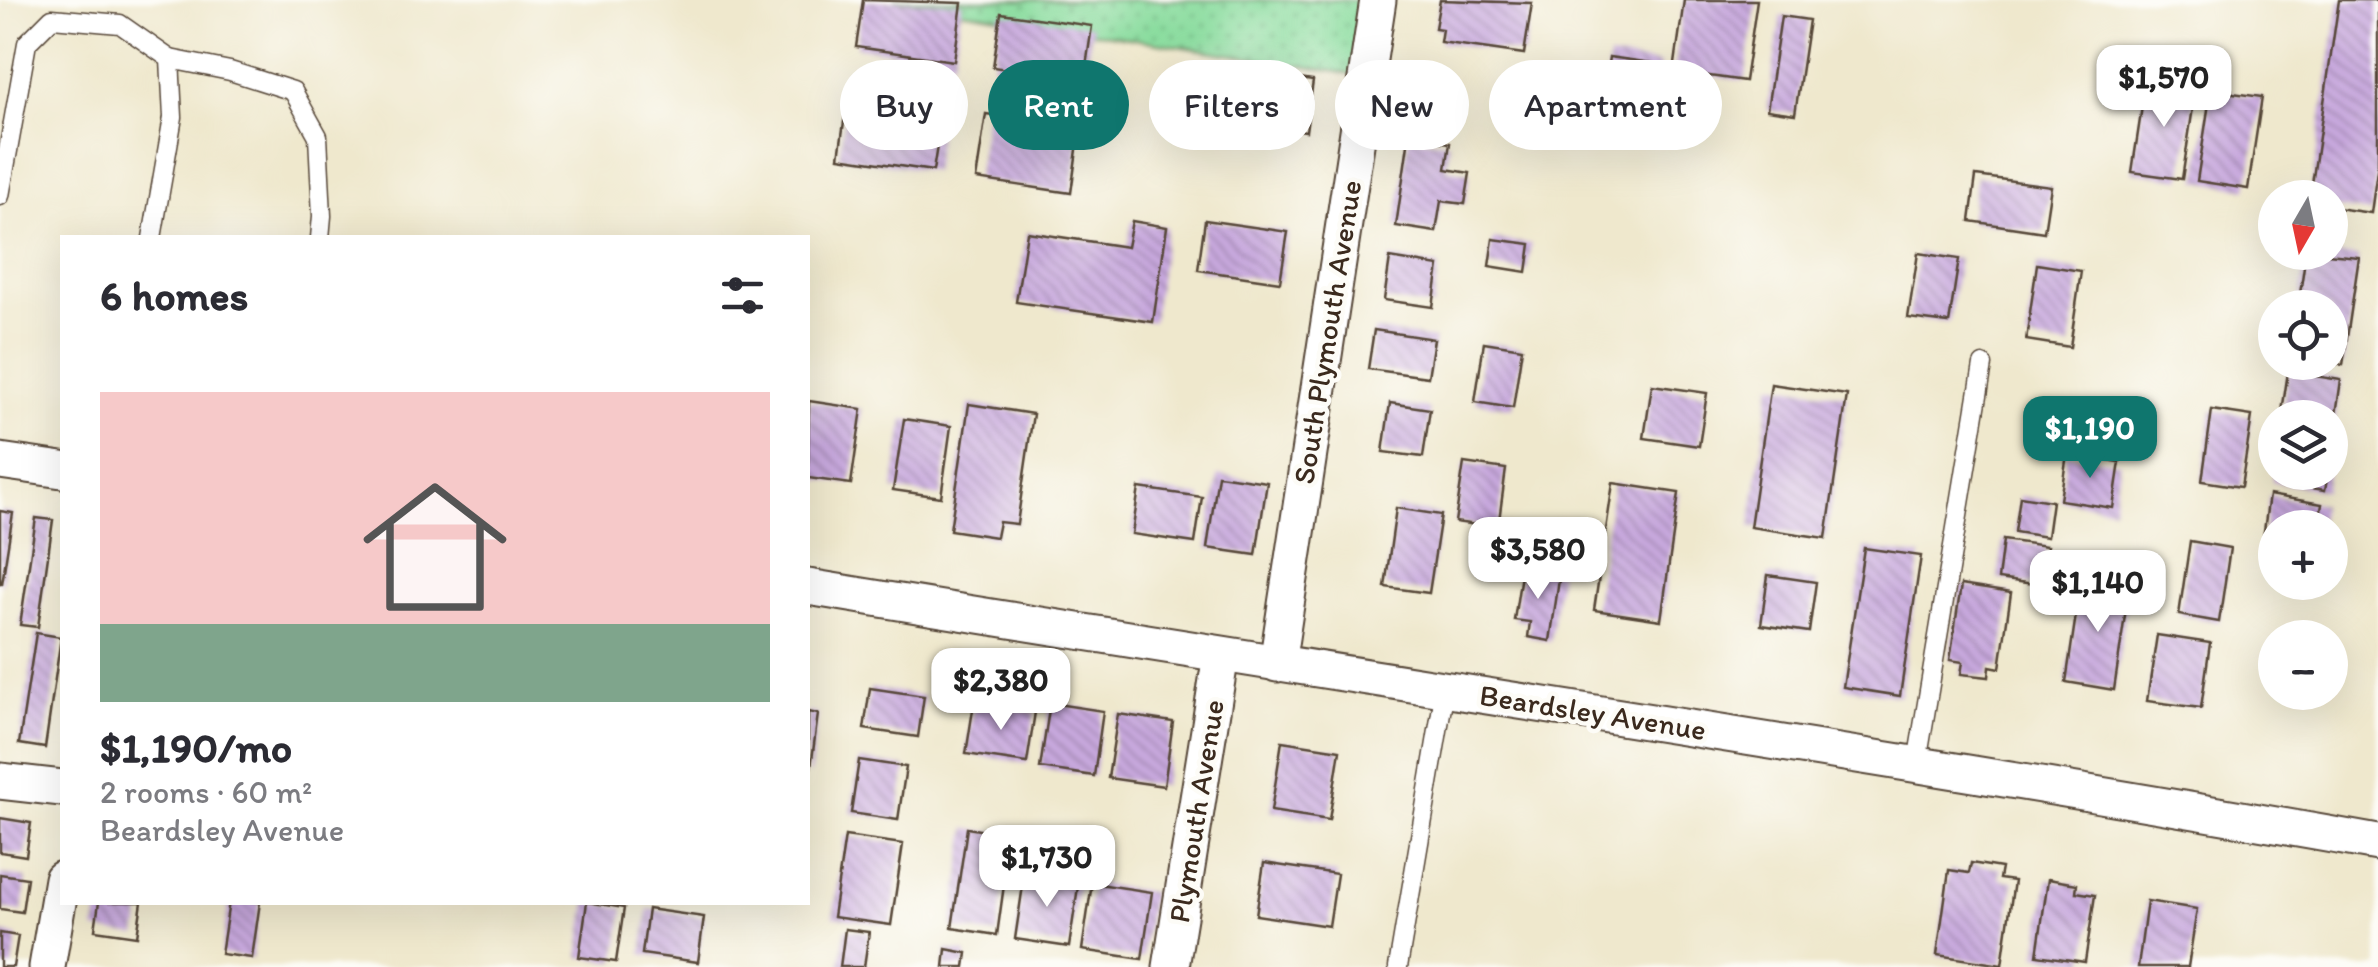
<!DOCTYPE html>
<meta charset="utf-8">
<style>
body{margin:0;font-family:Itim,sans-serif;background:#f7f7f7;color:#2b2b33;height:100vh;display:flex;flex-direction:column;font-size:38px;white-space:nowrap}
*{box-sizing:border-box;margin:0}
p{font-size:32px;color:#7c7c81}
.icon{flex:none;width:55px;height:55px;fill:none;stroke:currentColor;stroke-width:2;stroke-linecap:round;stroke-linejoin:round}
.map{position:relative;flex:1;overflow:hidden}
.drawer{position:absolute;left:60px;top:235px;width:750px;height:670px;display:flex;flex-direction:column;background:#fff;border-radius:0px;box-shadow:0 10px 40px #0002}
.drawer>*{flex:none}
.banner{position:absolute;left:840px;top:60px;width:950px;height:90px;display:flex;gap:20px}
.needle{width:65px;rotate:189deg}
.controls{position:absolute;left:2258px;top:180px;display:grid;gap:20px}
.controls a{display:grid;place-items:center;width:90px;height:90px;border-radius:50%;background:#fff;box-shadow:0 10px 40px #0002;font-size:50px}
.price{position:absolute;translate:-50% -85px;padding:0 22px;border-radius:20px;background:#fff;color:#222;font-size:32px;line-height:65px;filter:drop-shadow(0 2px 5px #0008)}
.price::after{content:'';position:absolute;left:50%;top:60px;width:30px;height:22px;margin-left:-15px;background:inherit;clip-path:polygon(0 0,100% 0,50% 100%)}
.price.on{background:#0f766e;color:#fff}
ul{padding:0;list-style:none}
li{display:grid;align-content:center;gap:20px;height:530px;padding:0 40px}
li span{display:grid;place-items:center;height:310px;border-radius:0px;color:#555}
li>.icon{margin-inline-start:auto}
span .icon{width:180px;height:180px;fill:#fffc;stroke-width:1}
li b{font-size:42px}
h2{display:flex;justify-content:space-between;align-items:center;height:120px;padding:0 40px;font-size:42px}
.chip{padding:0 35px;border-radius:45px;background:#fff;box-shadow:0 10px 40px #0002;font-size:35px;line-height:90px}
.chip.on{background:#0f766e;color:#fff}
.map>svg:first-child{display:block}
.park{fill:url(#park-dots);stroke:#61825d;stroke-width:2.5}
.building{fill:url(#building-back-hatch)}
.lines{fill:none;stroke-linecap:round;stroke-linejoin:round}
.service-casing{stroke:#564638;stroke-width:21}
.minor-casing{stroke:#564638;stroke-width:39}
.service{stroke:#fff;stroke-width:18}
.minor{stroke:#fff;stroke-width:35}
.labels{text-anchor:middle;dominant-baseline:central;stroke-width:9;stroke-linejoin:round;paint-order:stroke}
.street-label{font-size:30px;fill:#3b2a1e;stroke:#fdfcf7}
</style>
<div class="map">
<svg width="2378" height="967" viewBox="0 0 2378 967">
<defs>
<pattern id="park-dots" width="8" height="8" patternUnits="userSpaceOnUse" patternTransform="scale(2.5)"><rect width="8" height="8" fill="#87db9c"/><path d="M2 2h.1M6 6h.1" fill="none" stroke="#75bc86" stroke-width="1.8" stroke-linecap="round"/></pattern>
<pattern id="building-back-hatch" width="6" height="6" patternUnits="userSpaceOnUse" patternTransform="scale(2.5)"><rect width="6" height="6" fill="#c7a8dd"/><path d="M-1 5l2 2M0 0l6 6M5-1l2 2" fill="none" stroke="#a389b3"/></pattern>
</defs>
<rect width="100%" height="100%" fill="#fdfcf7"/>
<filter id="ink" filterUnits="userSpaceOnUse"><feTurbulence type="fractalNoise" baseFrequency=".01" numOctaves="2"/><feDisplacementMap in="SourceGraphic" scale="20" xChannelSelector="R" yChannelSelector="G"/><feConvolveMatrix kernelMatrix="1 2 1 2 8 2 1 2 1" color-interpolation-filters="sRGB"/></filter>
<filter id="wash" filterUnits="userSpaceOnUse"><feTurbulence type="fractalNoise" baseFrequency=".0048" numOctaves="4" result="noise"/><feDisplacementMap in="SourceGraphic" scale="40" xChannelSelector="R" yChannelSelector="G"/><feGaussianBlur stdDeviation="2.25" result="paint"/><feColorMatrix in="noise" values="0 0 0 0 0 0 0 0 0 0 0 0 0 0 0 0 0 1.4 0 .05"/><feComposite in="paint" operator="in"/></filter>
<g filter="url(#wash)">
<rect width="100%" height="100%" fill="#efe8cd"/>
<polygon class="park" points="894,0 1383,0 1368,77"/>
<g id="blocks">
<g class="building">
<polygon points="863,0 962,3 954,61 856,47"/>
<polygon points="1440,0 1532,3 1524,54 1440,42 1442,29 1435,28"/>
<polygon points="1684,0 1757,0 1745,81 1674,71"/>
<polygon points="2339,0 2378,0 2378,163 2371,213 2330,207 2330,198 2310,198"/>
<polygon points="1001,13 1092,26 1084,80 993,67"/>
<polygon points="1781,16 1809,20 1795,114 1767,110"/>
<polygon points="1609,57 1660,64 1654,103 1603,96"/>
<polygon points="1222,67 1313,81 1306,131 1214,118"/>
<polygon points="2146,80 2196,88 2182,179 2132,172"/>
<polygon points="2211,90 2262,97 2248,189 2197,181"/>
<polygon points="848,93 943,108 933,171 839,157"/>
<polygon points="986,114 1080,128 1071,193 976,179"/>
<polygon points="1409,137 1450,143 1446,169 1470,173 1465,204 1441,201 1436,232 1396,226"/>
<polygon points="1976,176 2051,186 2044,232 1970,221"/>
<polygon points="1205,220 1288,232 1280,282 1198,270"/>
<polygon points="1132,221 1167,227 1153,322 1016,302 1027,232 1127,247"/>
<polygon points="1493,239 1531,244 1527,272 1489,266"/>
<polygon points="2306,252 2359,257 2343,365 2330,363 2330,308 2298,308"/>
<polygon points="1918,253 1959,259 1949,323 1908,318"/>
<polygon points="1390,258 1439,266 1433,307 1384,300"/>
<polygon points="2037,264 2081,271 2070,347 2026,340"/>
<polygon points="1374,330 1434,339 1428,377 1368,369"/>
<polygon points="1484,342 1522,348 1513,408 1475,402"/>
<polygon points="2288,372 2341,380 2332,442 2330,418 2281,418"/>
<polygon points="1771,384 1847,395 1826,538 1750,527"/>
<polygon points="1652,385 1707,393 1699,446 1644,438"/>
<polygon points="809,401 862,409 851,484 808,478"/>
<polygon points="1390,403 1430,409 1423,457 1383,452"/>
<polygon points="969,404 1033,414 1017,524 999,522 996,537 950,530"/>
<polygon points="2212,410 2252,416 2241,487 2202,481"/>
<polygon points="2075,417 2116,424 2113,448 2071,442"/>
<polygon points="904,419 951,426 941,497 893,490"/>
<polygon points="2067,454 2120,462 2113,508 2060,500"/>
<polygon points="1464,463 1506,469 1498,528 1455,522"/>
<polygon points="2273,472 2328,472 2325,490 2272,482"/>
<polygon points="1218,475 1267,482 1256,555 1207,548"/>
<polygon points="1613,483 1679,493 1661,620 1594,610"/>
<polygon points="1139,488 1202,497 1195,543 1132,534"/>
<polygon points="2269,495 2322,504 2318,528 2275,528 2275,554 2261,552"/>
<polygon points="2020,496 2052,501 2047,537 2015,532"/>
<polygon points="1396,508 1441,515 1429,593 1385,587"/>
<polygon points="0,511 13,513 2,584 0,584"/>
<polygon points="36,518 53,520 38,627 20,625"/>
<polygon points="2003,540 2047,546 2041,585 1998,579"/>
<polygon points="2190,541 2230,548 2219,622 2179,615"/>
<polygon points="1864,548 1921,556 1900,696 1843,687"/>
<polygon points="1522,568 1560,573 1550,641 1528,637 1530,622 1514,620"/>
<polygon points="1768,575 1816,582 1809,632 1761,625"/>
<polygon points="2081,581 2129,588 2114,690 2066,682"/>
<polygon points="1961,585 2011,593 2000,668 1990,666 1989,677 1961,674 1963,662 1950,660"/>
<polygon points="36,633 61,637 45,748 19,744"/>
<polygon points="2157,635 2210,643 2201,708 2147,701"/>
<polygon points="870,688 924,696 918,737 864,729"/>
<polygon points="974,703 1035,712 1027,763 966,754"/>
<polygon points="1050,703 1103,711 1094,776 1040,768"/>
<polygon points="808,712 818,714 810,775 808,775"/>
<polygon points="1118,714 1173,722 1164,786 1108,778"/>
<polygon points="1282,741 1340,750 1329,820 1271,811"/>
<polygon points="859,760 906,767 898,820 851,813"/>
<polygon points="0,818 31,823 26,856 0,852"/>
<polygon points="967,828 1011,835 997,935 952,928"/>
<polygon points="845,836 903,844 891,925 833,917"/>
<polygon points="1264,863 1337,874 1329,926 1256,915"/>
<polygon points="1971,863 2001,868 1999,879 2014,881 2002,965 1937,955 1949,870 1969,873"/>
<polygon points="1025,872 1079,880 1069,947 1015,939"/>
<polygon points="0,874 27,878 22,912 0,909"/>
<polygon points="2048,879 2077,884 2076,892 2095,895 2085,962 2037,955"/>
<polygon points="1092,883 1152,892 1142,959 1082,950"/>
<polygon points="2147,901 2197,909 2188,967 2138,967"/>
<polygon points="99,902 142,902 137,936 95,930"/>
<polygon points="229,902 260,902 252,958 221,954"/>
<polygon points="587,902 624,908 616,962 579,957"/>
<polygon points="648,909 704,917 698,962 642,954"/>
<polygon points="845,929 869,932 864,967 840,967"/>
<polygon points="0,933 18,936 13,967 0,967"/>
<polygon points="946,949 967,953 965,967 944,967"/>
</g>
</g>
</g>
<g filter="url(#ink)">
<use href="#blocks" fill-opacity="0" stroke="#564638" stroke-width="2.5"/>
<g class="lines">
<g class="service-casing">
<g id="service">
<polyline points="170,59 230,71 293,91 318,136 322,216 320,238"/>
<polyline points="0,196 27,43 52,18 120,24 170,59 173,117 152,238"/>
<polyline points="1917,763 1983,365"/>
<polyline points="1398,967 1445,689"/>
</g>
</g>
<g class="minor-casing">
<g id="minor">
<polyline points="0,461 62,470"/>
<path d="M808,587C1331,674 1856,750 2378,843"/>
<polyline points="1277,664 1378,0"/>
<polyline points="0,781 62,788"/>
<polyline points="47,967 62,879"/>
<polyline points="1171,967 1221,655"/>
</g>
</g>
<use href="#service" class="service"/>
<use href="#minor" class="minor"/>
</g>
</g>
<g class="labels">
<g class="street-label">
<text transform="translate(1327 332) rotate(-81)">South Plymouth Avenue</text>
<text transform="translate(1593 712) rotate(9)">Beardsley Avenue</text>
<text transform="translate(1196 811) rotate(-81)">Plymouth Avenue</text>
</g>
</g>
</svg>
<div class="controls">
<a><svg class="needle" viewBox="-14 -14 28 28"><path d="M0-13l5 13h-10z" fill="#e53935"/><path d="M0 13l5-13h-10z" fill="#7c7c81"/></svg></a>
<a><svg class="icon" aria-label="locate" viewBox="0 0 24 24"><circle cx="12" cy="12" r="6"/><path d="M12 2v4M12 18v4M2 12h4M18 12h4"/></svg></a>
<a><svg class="icon" aria-label="layers" viewBox="0 0 24 24"><path d="M12 4l9 5-9 5-9-5zM3 14l9 5 9-5"/></svg></a>
<a>+</a>
<a>−</a>
</div>
<b class="price" style="left:2164px;top:130px">$1,570</b>
<b class="price on" style="left:2090px;top:481px">$1,190</b>
<b class="price" style="left:1538px;top:602px">$3,580</b>
<b class="price" style="left:2098px;top:635px">$1,140</b>
<b class="price" style="left:1001px;top:733px">$2,380</b>
<b class="price" style="left:1047px;top:910px">$1,730</b>
<div class="banner">
<a class="chip">Buy</a>
<a class="chip on">Rent</a>
<a class="chip">Filters</a>
<a class="chip">New</a>
<a class="chip">Apartment</a>
</div>
<section class="drawer">
<h2>6 homes<svg class="icon" aria-label="filters" viewBox="0 0 24 24"><path d="M4 7h16M4 17h16"/><circle cx="9" cy="7" r="2"/><circle cx="15" cy="17" r="2"/></svg></h2>
<ul>
<li><span style="background:linear-gradient(#f6c9c9 75%,#7fa58c 0)"><svg class="icon" aria-label="home" viewBox="0 0 24 24"><path d="M3 11l9-7 9 7M6 9v11h12V9"/></svg></span><div><b>$1,190/mo</b><p>2 rooms · 60 m²</p><p>Beardsley Avenue</p></div></li>
</ul>
</section>
</div>
